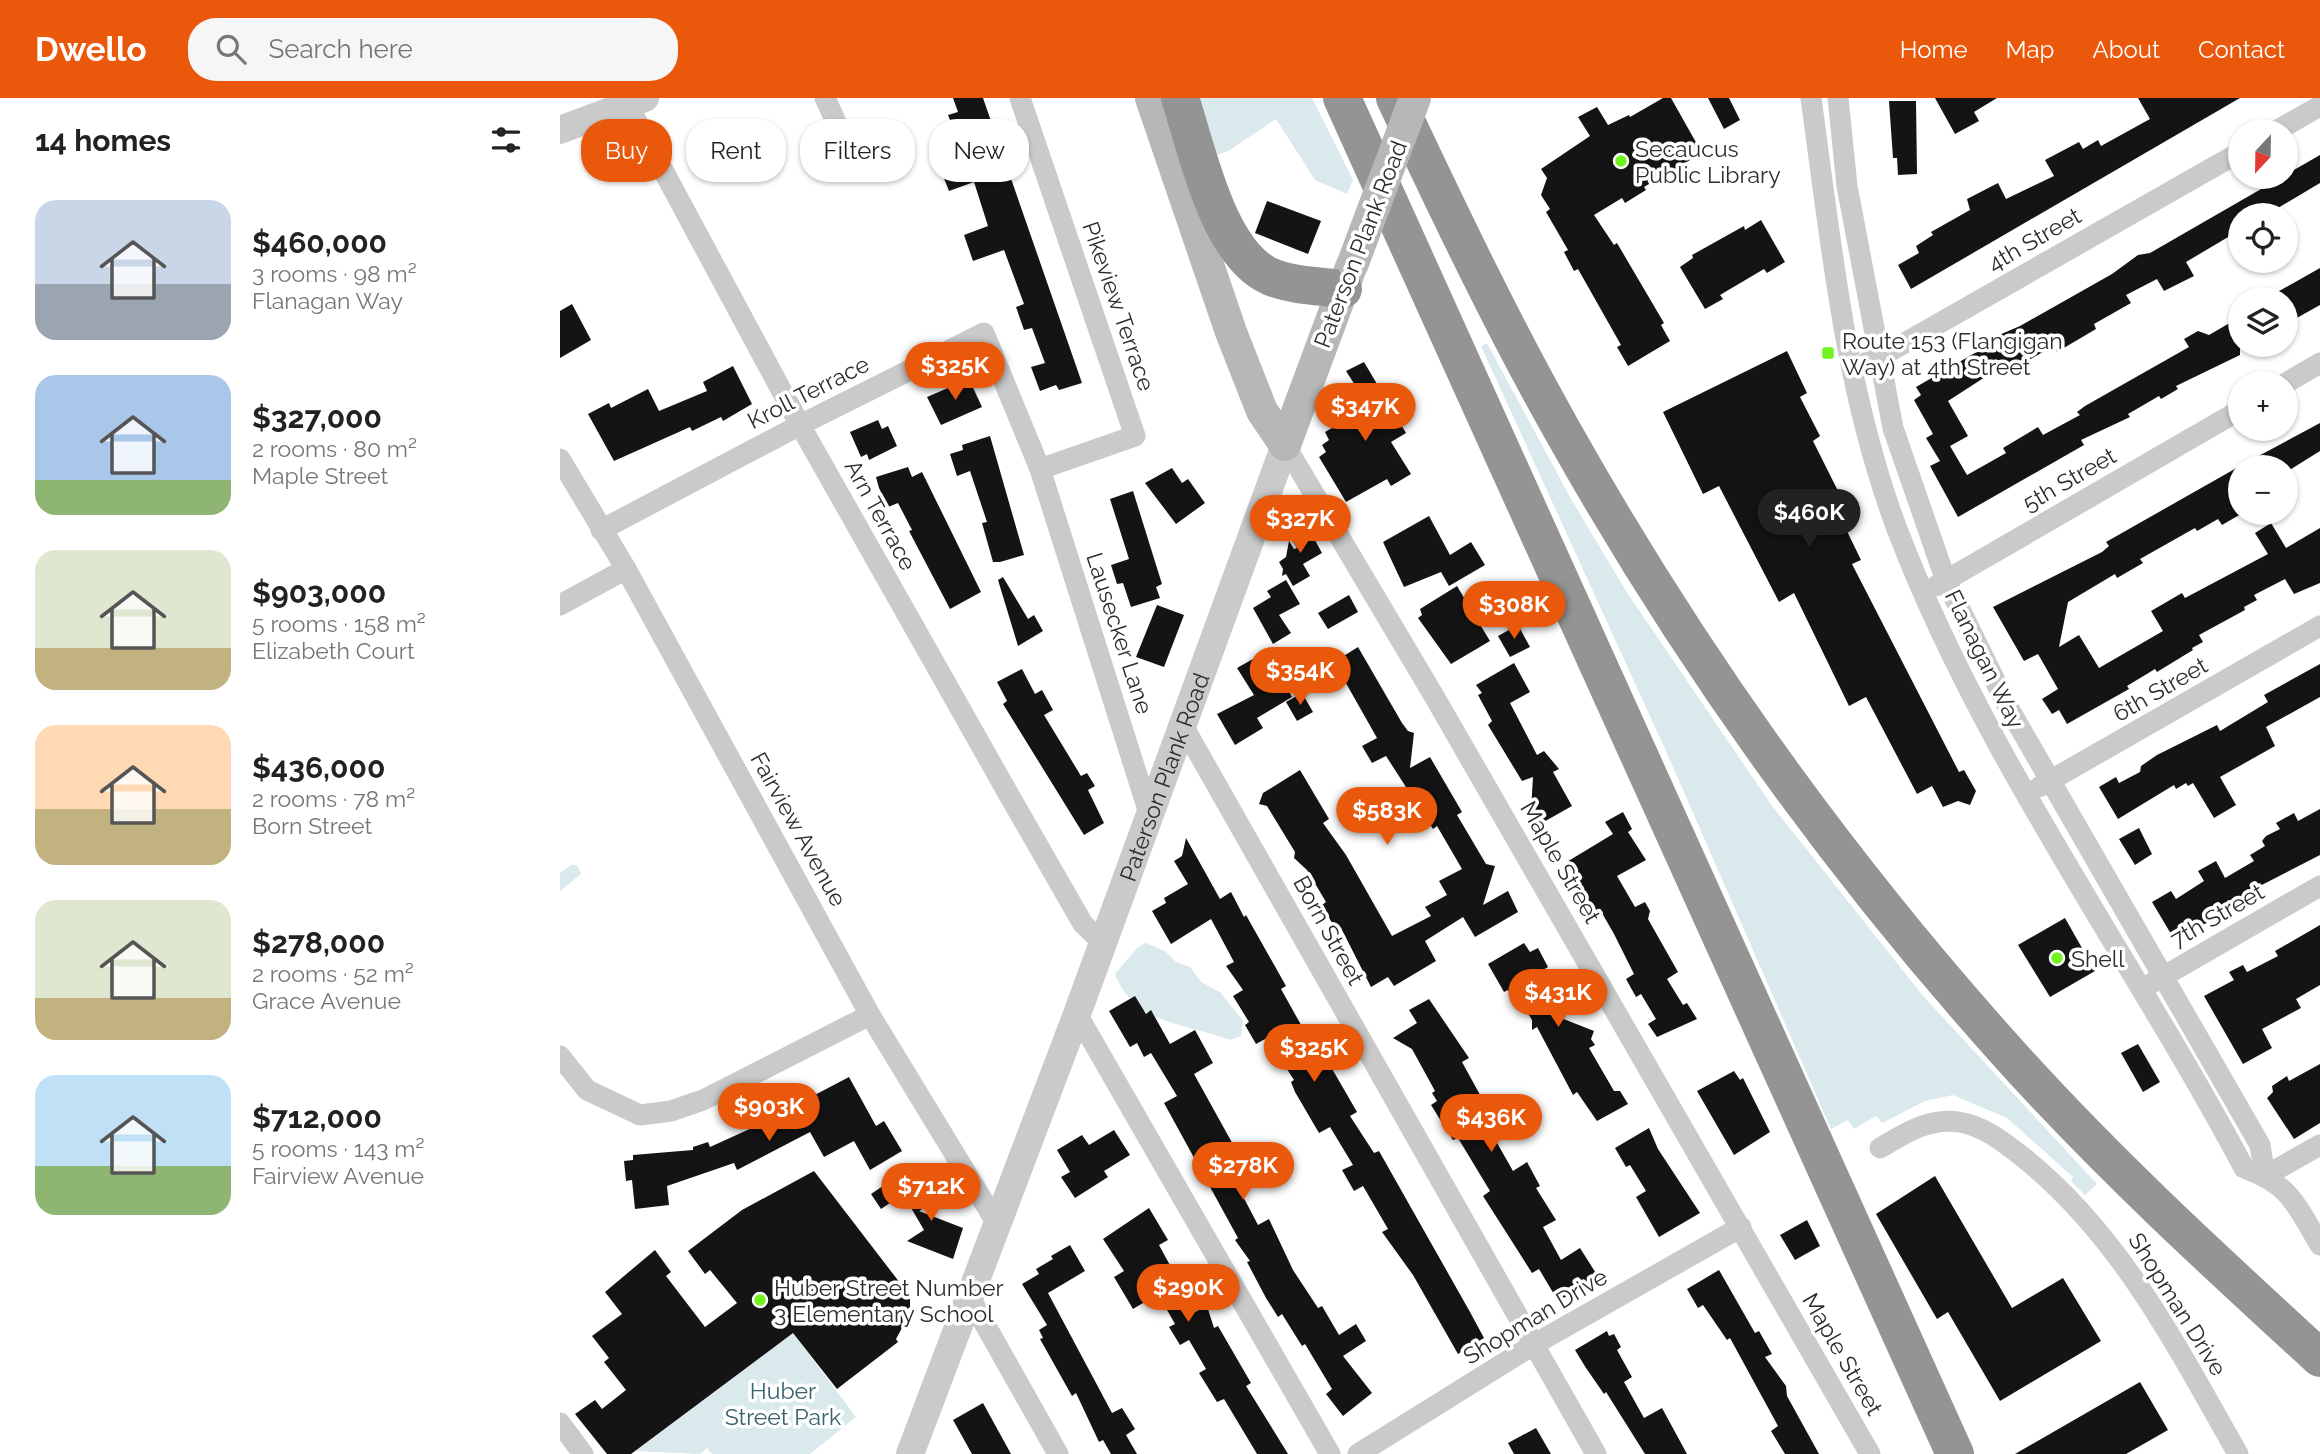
<!DOCTYPE html>
<meta charset="utf-8">
<style>
body{margin:0;font-family:Raleway,sans-serif;background:#f6f6f6;color:#222;height:100vh;display:flex;flex-direction:column;font-size:26px;white-space:nowrap}
*{box-sizing:border-box;margin:0}
p{font-size:23px;color:#767676}
.icon{flex:none;width:38px;height:38px;fill:none;stroke:currentColor;stroke-width:2;stroke-linecap:round;stroke-linejoin:round}
.map{position:relative;flex:1;overflow:hidden}
.sheet{display:flex;flex-direction:column;background:#fff;width:560px}
.sheet>*{flex:none}
.banner{position:absolute;left:21px;top:21px;width:665px;height:63px;display:flex;gap:14px}
.needle{width:46px;rotate:202deg}
.tools{position:absolute;left:1668px;top:21px;display:grid;gap:14px}
.tools a{display:grid;place-items:center;width:70px;height:70px;border-radius:50%;background:#fff;box-shadow:0 2px 5px #0004;font-size:35px}
.price{position:absolute;translate:-50% -60px;padding:0 16px;border-radius:24px;background:#ea580c;color:#fff;font-size:23px;line-height:46px;filter:drop-shadow(0 2px 4px #0008)}
.price::after{content:'';position:absolute;left:50%;top:42px;width:21px;height:16px;margin-left:-10px;background:inherit;clip-path:polygon(0 0,100% 0,50% 100%)}
.price.on{background:#222;color:#fff}
ul{padding:0;list-style:none}
li{display:flex;align-items:center;gap:21px;height:175px;padding:0 35px}
li span{display:grid;place-items:center;flex:none;width:196px;height:140px;border-radius:21px;color:#555}
li>.icon{margin-inline-start:auto}
span .icon{width:84px;height:84px;fill:#fffc;stroke-width:1}
li b{font-size:30px}
h2{display:flex;justify-content:space-between;align-items:center;height:84px;padding:0 35px;font-size:30px}
.tag{padding:0 24px;border-radius:28px;background:#fff;box-shadow:0 2px 5px #0004;font-size:24px;line-height:63px}
.tag.on{background:#ea580c;color:#fff}
header{display:flex;align-items:center;gap:42px;box-sizing:border-box;height:98px;padding:0 35px;background:#ea580c;color:#fff}
header strong{font-size:33px}
nav{display:flex;gap:38px;margin-inline-start:auto;font-size:24px}
.search{width:490px;height:63px;background:#f6f6f6;display:flex;align-items:center;gap:18px;box-sizing:border-box;padding:0 24px;border-radius:28px;color:#767676;font-size:26px}
main{display:flex;flex:1;min-height:0}
.map>svg:first-child{display:block}
.green{fill:#d9e9ec}
.building{fill:#141414}
.lines{fill:none;stroke-linecap:round;stroke-linejoin:round}
.minor{stroke:#cacaca;stroke-width:21}
.tertiary{stroke:#cacaca;stroke-width:28}
.secondary{stroke:#b7b7b7;stroke-width:32}
.motorway{stroke:#949494;stroke-width:38}
.secondary-bridge{stroke:#b7b7b7;stroke-width:32}
.poi-dot{fill:#72f320;stroke:#fff;stroke-width:2.5}
.labels{text-anchor:middle;dominant-baseline:central;stroke-width:7;stroke-linejoin:round;paint-order:stroke}
.poi-label{font-size:23px;fill:#2d2d2d;stroke:#fff;text-anchor:start}
.street-label{font-size:23px;fill:#2d2d2d;stroke:#fff}
.park-label{font-size:23px;fill:#37616c;stroke:#fff}
</style>
<header>
<strong>Dwello</strong>
<div class="search"><svg class="icon" aria-label="search" viewBox="0 0 24 24"><circle cx="10" cy="10" r="6"/><path d="M15 15l6 6"/></svg>Search here</div>
<nav><a>Home</a><a>Map</a><a>About</a><a>Contact</a></nav>
</header>
<main>
<section class="sheet">
<h2>14 homes<svg class="icon" aria-label="filters" viewBox="0 0 24 24"><path d="M4 7h16M4 17h16"/><circle cx="9" cy="7" r="2"/><circle cx="15" cy="17" r="2"/></svg></h2>
<ul>
<li><span style="background:linear-gradient(#c9d6e8 60%,#9aa5b1 0)"><svg class="icon" aria-label="home" viewBox="0 0 24 24"><path d="M3 11l9-7 9 7M6 9v11h12V9"/></svg></span><div><b>$460,000</b><p>3 rooms · 98 m²</p><p>Flanagan Way</p></div></li>
<li><span style="background:linear-gradient(#a9c7e8 75%,#8fb573 0)"><svg class="icon" aria-label="home" viewBox="0 0 24 24"><path d="M3 11l9-7 9 7M6 9v11h12V9"/></svg></span><div><b>$327,000</b><p>2 rooms · 80 m²</p><p>Maple Street</p></div></li>
<li><span style="background:linear-gradient(#dfe7d0 70%,#c2b280 0)"><svg class="icon" aria-label="home" viewBox="0 0 24 24"><path d="M3 11l9-7 9 7M6 9v11h12V9"/></svg></span><div><b>$903,000</b><p>5 rooms · 158 m²</p><p>Elizabeth Court</p></div></li>
<li><span style="background:linear-gradient(#ffd9b3 60%,#c2b280 0)"><svg class="icon" aria-label="home" viewBox="0 0 24 24"><path d="M3 11l9-7 9 7M6 9v11h12V9"/></svg></span><div><b>$436,000</b><p>2 rooms · 78 m²</p><p>Born Street</p></div></li>
<li><span style="background:linear-gradient(#dfe7d0 70%,#c2b280 0)"><svg class="icon" aria-label="home" viewBox="0 0 24 24"><path d="M3 11l9-7 9 7M6 9v11h12V9"/></svg></span><div><b>$278,000</b><p>2 rooms · 52 m²</p><p>Grace Avenue</p></div></li>
<li><span style="background:linear-gradient(#bfe0f5 65%,#8fb573 0)"><svg class="icon" aria-label="home" viewBox="0 0 24 24"><path d="M3 11l9-7 9 7M6 9v11h12V9"/></svg></span><div><b>$712,000</b><p>5 rooms · 143 m²</p><p>Fairview Avenue</p></div></li>
</ul>
</section>
<div class="map">
<svg width="1760" height="1356" viewBox="0 0 1760 1356">
<rect width="100%" height="100%" fill="#fff"/>
<g class="green">
<polygon points="634,0 752,0 793,82 787,96 755,82 716,21 668,53 654,58"/>
<polygon points="927,245 1011,401 1066,493 1212,708 1364,899 1537,1086 1525,1097 1511,1083 1513,1079 1447,1020 1393,997 1365,1003 1322,1025 1316,1018 1294,1031 1288,1022 1271,1031 1110,662 921,248"/>
<polygon points="11,767 17,767 21,776 0,793 0,775"/>
<path d="M586,845L605,853L616,864L630,869L641,884L660,894L683,923L681,938L670,942C627,925 575,928 555,876L578,849Z"/>
<polygon points="233,1235 296,1319 250,1356 152,1356 147,1350 140,1356 75,1353"/>
</g>
<g class="building">
<polygon points="393,0 423,0 522,285 499,292 496,287 480,293 471,269 485,265 472,230 464,232 456,209 464,206 444,152 413,163 404,137 428,128 414,84 389,93 379,68 405,59 388,17 398,14"/>
<polygon points="1103,0 1111,0 1142,55 1084,89 1086,92 1065,105 1062,100 1034,117 1054,147 1057,145 1104,225 1101,227 1110,243 1068,268 1057,249 1061,247 1018,171 1014,173 1004,154 1008,152 986,114 990,111 981,97 987,80 981,71 1030,38 1018,19 1037,9 1048,27 1069,17 1070,19"/>
<polygon points="1148,0 1169,0 1180,22 1164,31"/>
<polygon points="1375,0 1437,0 1414,14 1419,23 1395,36"/>
<polygon points="1578,0 1680,0 1351,191 1338,167 1359,155 1356,148 1373,137 1371,134 1410,112 1407,101 1438,85 1446,101 1494,78 1485,62 1519,44 1523,51 1538,42 1541,48 1590,21"/>
<polygon points="1329,3 1356,3 1357,76 1338,77 1337,60 1333,60"/>
<polygon points="1760,57 1760,85 1706,117 1680,117 1680,132 1626,164 1634,178 1604,193 1597,181 1566,197 1571,205 1534,226 1536,231 1497,254 1493,248 1450,273 1449,270 1441,274 1439,270 1388,303 1408,338 1390,348 1407,377 1446,355 1443,350 1478,329 1483,337 1520,317 1517,314 1525,308 1629,249 1624,241 1638,233 1649,237 1680,219 1680,257 1616,288 1618,291 1601,301 1599,298 1568,316 1570,319 1521,342 1524,347 1398,419 1370,368 1380,363 1366,340 1373,336 1354,302 1361,297 1356,289 1427,248 1432,240 1460,228 1552,176 1578,157 1590,155"/>
<polygon points="707,103 761,123 748,156 695,135"/>
<polygon points="1201,122 1225,164 1207,175 1204,171 1160,197 1163,201 1145,211 1120,169 1133,160 1132,157 1184,128 1185,132"/>
<polygon points="1760,170 1760,207 1726,226 1726,201 1705,201"/>
<polygon points="12,206 31,242 0,260 0,213"/>
<polygon points="1227,253 1247,295 1240,299 1260,338 1253,343 1277,391 1269,396 1301,462 1292,466 1399,674 1404,672 1416,693 1410,707 1398,703 1383,709 1372,688 1357,696 1306,599 1289,608 1234,495 1219,504 1159,388 1143,396 1103,314"/>
<polygon points="804,264 846,335 831,344 851,376 831,388 827,381 786,404 759,359 766,354 762,347 769,342 765,334 809,309 786,273"/>
<polygon points="173,268 192,306 163,323 161,319 132,333 130,329 54,363 28,316 49,305 51,310 88,291 99,313 147,293 143,284"/>
<polygon points="409,281 422,309 381,327 367,299"/>
<polygon points="318,322 322,331 328,328 337,348 309,362 307,356 301,359 290,334"/>
<polygon points="1760,325 1760,353 1728,373 1726,369 1680,369 1681,416 1662,427 1658,421 1637,433 1635,430 1580,461 1583,465 1557,480 1555,476 1508,504 1499,549 1519,537 1539,570 1603,533 1591,513 1622,495 1625,500 1708,456 1695,435 1711,425 1726,450 1760,430 1760,485 1734,496 1725,481 1694,497 1697,502 1684,509 1685,512 1639,537 1643,544 1632,550 1633,552 1597,574 1595,571 1567,588 1569,591 1507,626 1499,612 1492,616 1482,601 1498,591 1478,556 1464,563 1433,509 1542,454 1549,448 1546,444 1680,368"/>
<polygon points="430,338 464,457 440,464 433,464 422,425 427,424 410,373 397,378 390,356 403,352 402,347"/>
<polygon points="348,369 352,379 362,374 421,494 390,511 349,433 352,432 338,405 328,409 319,390 316,379"/>
<polygon points="612,370 622,385 628,381 645,405 616,426 585,385"/>
<polygon points="573,393 602,486 596,489 600,500 571,509 563,485 557,486 551,467 569,461 550,401"/>
<polygon points="869,418 890,457 911,444 925,467 889,488 881,474 844,489 823,444"/>
<polygon points="746,426 762,455 743,466 750,478 733,488 726,476 722,478 723,471 719,464 726,459 729,443 734,451 737,450 729,437"/>
<polygon points="443,479 468,521 474,517 483,533 458,548 438,482"/>
<polygon points="726,482 740,506 719,517 731,535 713,546 693,510 711,499 707,493"/>
<polygon points="897,488 930,543 891,566 858,520 862,517 860,511"/>
<polygon points="789,497 798,514 768,531 758,515"/>
<polygon points="597,507 624,517 604,569 576,559"/>
<polygon points="958,527 970,549 950,559 938,538"/>
<polygon points="798,549 842,625 848,633 854,635 850,670 870,659 902,714 897,717 926,766 935,768 923,807 948,793 958,814 915,839 903,819 865,843 876,863 834,888 828,879 811,889 781,830 776,832 762,807 766,804 747,772 734,760 735,754 707,708 699,706 703,695 740,672 769,721 763,725 786,757 832,838 871,818 865,809 887,797 879,783 902,771 877,728 873,731 826,658 812,665 802,648 817,640 774,564"/>
<polygon points="707,553 732,599 697,620 703,630 675,647 657,616 694,597 677,570"/>
<polygon points="954,565 970,594 950,605 977,657 984,653 999,671 993,674 1012,708 980,726 971,712 973,679 962,683 928,627 932,623 918,597 922,595 916,587"/>
<polygon points="1760,566 1760,599 1706,629 1715,648 1660,679 1676,707 1654,720 1633,685 1628,688 1626,685 1616,691 1614,687 1558,721 1539,689 1556,679 1559,685 1580,674 1581,668 1597,657 1657,627 1660,633 1708,604 1704,597"/>
<polygon points="462,571 475,596 482,592 493,612 484,617 521,678 527,675 535,688 528,692 544,725 524,737 443,606 447,603 437,584"/>
<polygon points="742,595 753,614 737,623 726,604"/>
<polygon points="1760,711 1760,757 1696,790 1658,812 1661,818 1614,841 1592,804 1611,793 1616,801 1644,783 1638,773 1656,763 1665,780 1694,763 1690,757 1705,748 1702,743 1706,738 1720,731 1716,725 1734,715 1738,723"/>
<polygon points="1063,714 1072,731 1068,734 1086,762 1057,778 1075,809 1085,804 1090,813 1088,821 1118,874 1107,881 1123,907 1127,905 1137,921 1097,939 1088,926 1096,921 1081,896 1076,899 1066,881 1074,876 1054,836 1042,815 1037,816 1005,765 1053,736 1045,724"/>
<polygon points="1579,730 1592,756 1575,767 1559,741"/>
<polygon points="626,740 660,801 671,794 684,819 686,817 726,888 721,891 745,934 762,965 767,962 797,1014 790,1018 814,1055 819,1053 910,1214 924,1240 898,1256 853,1177 822,1134 828,1131 803,1088 794,1093 782,1072 793,1067 770,1029 759,1035 735,994 731,984 734,982 707,940 696,946 685,927 689,924 673,898 683,892 666,868 674,864 651,821 611,846 592,813 606,805 604,800 628,786 614,763 622,758"/>
<polygon points="1505,820 1535,873 1490,899 1458,847"/>
<polygon points="1760,827 1760,887 1736,901 1741,910 1702,931 1712,950 1683,966 1644,898 1674,882 1669,874 1683,867 1687,874 1718,858 1715,853"/>
<polygon points="964,845 970,854 978,850 988,869 967,881 1007,891 1013,908 996,918 1034,933 1031,941 1035,947 1029,950 1054,993 1060,993 1068,1006 1037,1023 1017,994 1013,997 977,929 972,932 972,922 966,912 961,914 948,892 944,894 928,866"/>
<polygon points="575,898 586,916 591,912 610,946 635,932 653,965 634,976 680,1059 686,1055 696,1073 676,1085 698,1127 709,1121 733,1172 758,1210 762,1208 779,1237 796,1226 806,1243 783,1258 812,1295 783,1318 766,1296 772,1291 745,1246 742,1248 722,1216 718,1219 706,1200 687,1164 690,1163 675,1142 678,1140 604,1005 617,998 591,955 584,959 577,945 570,949 549,913"/>
<polygon points="869,901 909,960 902,964 924,1004 927,1002 938,1023 928,1029 953,1073 967,1064 980,1088 976,1090 996,1122 983,1129 1001,1162 1020,1150 1039,1180 998,1203 979,1171 972,1175 923,1098 930,1093 898,1040 893,1042 871,1007 877,1003 872,995 875,993 852,951 833,940 857,925 849,912"/>
<polygon points="1578,946 1600,984 1583,994 1561,955"/>
<polygon points="1760,966 1760,1025 1734,1041 1707,1000 1713,994 1712,988 1727,978 1729,983"/>
<polygon points="1174,973 1180,982 1183,980 1210,1034 1174,1057 1137,993"/>
<polygon points="289,979 316,1028 324,1023 342,1053 310,1072 294,1043 264,1059 250,1034 177,1072 174,1065 107,1088 109,1107 75,1111 72,1082 66,1083 64,1063 73,1062 73,1057 133,1052 133,1049 148,1044 150,1049 194,1029"/>
<polygon points="1089,1030 1098,1051 1140,1115 1099,1139 1076,1099 1086,1093 1070,1067 1066,1069 1055,1050"/>
<polygon points="554,1032 570,1057 544,1073 548,1079 515,1100 501,1079 510,1074 497,1052 522,1037 529,1047"/>
<polygon points="254,1073 350,1198 350,1209 342,1215 343,1228 336,1241 338,1244 277,1291 233,1235 71,1356 47,1356 15,1316 35,1302 42,1311 66,1292 44,1264 49,1260 32,1238 62,1216 45,1194 95,1152 111,1174 106,1178 145,1229 177,1205 150,1172 145,1176 128,1153 182,1112"/>
<polygon points="1375,1078 1452,1210 1503,1180 1541,1243 1440,1303 1388,1214 1377,1221 1316,1116"/>
<polygon points="359,1079 374,1104 359,1113 403,1130 393,1161 347,1143 364,1132 340,1091"/>
<polygon points="326,1086 336,1101 321,1111 311,1096"/>
<polygon points="589,1110 608,1142 599,1147 619,1184 617,1185 635,1214 647,1208 654,1230 658,1228 691,1285 686,1288 728,1356 697,1356 664,1301 657,1304 639,1275 646,1271 629,1242 620,1247 609,1229 615,1226 598,1196 573,1211 554,1179 564,1173 543,1141"/>
<polygon points="1247,1122 1260,1148 1235,1162 1220,1137"/>
<polygon points="510,1147 525,1173 488,1195 552,1315 562,1310 575,1331 566,1337 577,1356 551,1356 543,1342 539,1344 516,1295 512,1298 480,1241 483,1240 479,1232 487,1227 462,1186 479,1176 476,1171 493,1161 491,1158"/>
<polygon points="1159,1172 1195,1235 1199,1233 1212,1256 1205,1259 1226,1288 1227,1298 1259,1356 1225,1356 1211,1333 1218,1328 1170,1240 1167,1242 1143,1207 1138,1210 1127,1191"/>
<polygon points="1047,1233 1049,1238 1054,1236 1061,1249 1057,1252 1072,1279 1064,1284 1084,1320 1102,1310 1127,1356 1085,1356 1046,1294 1044,1296 1026,1270 1015,1252"/>
<polygon points="1580,1284 1608,1332 1566,1356 1455,1356"/>
<polygon points="423,1305 451,1356 412,1356 393,1322"/>
<polygon points="976,1330 991,1356 954,1356 948,1345"/>
</g>
<g class="lines">
<g class="minor">
<polyline points="265,0 291,57"/>
<polyline points="460,0 575,338 480,371"/>
<path d="M1251,0C1271,146 1285,292 1337,431C1424,659 1570,856 1684,1070C1731,1087 1736,1107 1760,1147"/>
<polyline points="1278,0 1287,88 1333,330 1386,483 1448,609 1700,1047 1705,1078"/>
<polyline points="68,7 240,327 449,697 523,826 542,844"/>
<polyline points="1716,33 1760,8"/>
<polyline points="1310,261 1320,259 1680,54"/>
<polyline points="1726,285 1760,265"/>
<polyline points="725,347 874,598 1310,1356"/>
<polyline points="0,361 66,471 310,917 436,1124"/>
<polyline points="41,432 240,327 424,235 480,371 589,715"/>
<polyline points="1376,488 1680,312"/>
<polyline points="0,507 66,471"/>
<polyline points="622,626 1036,1356"/>
<polyline points="1479,689 1760,528"/>
<polyline points="1592,885 1760,788"/>
<polyline points="517,916 770,1356"/>
<polyline points="0,958 27,992 80,1017 111,1013 143,1002 310,917"/>
<path d="M1320,1050C1344,1036 1369,1019 1399,1024C1424,1028 1445,1045 1464,1060C1562,1139 1617,1249 1678,1356"/>
<polyline points="1705,1078 1760,1047"/>
<polyline points="409,1198 498,1356"/>
<polyline points="0,1325 23,1356"/>
<polyline points="798,1356 973,1247 1181,1129"/>
</g>
<g class="tertiary">
<polyline points="0,32 85,0"/>
<path id="s1" d="M350,1356L517,916L725,347"/>
</g>
<g class="secondary">
<polyline points="591,0 671,234 702,313 725,347"/>
<polyline points="725,347 791,169"/>
</g>
<g class="motorway">
<path d="M620,0C637,51 657,153 709,178C732,188 759,188 783,191"/>
<polyline points="782,0 1395,1356"/>
<path d="M835,0C888,112 941,224 1002,332C1127,555 1278,766 1449,956C1546,1064 1653,1162 1760,1260"/>
</g>
<polyline class="secondary-bridge" points="793,165 855,0"/>
</g>
<g class="poi-dot">
<circle cx="1061" cy="63" r="7"/>
<rect x="1261" y="248" width="14" height="14" rx="3.5"/>
<circle cx="1497" cy="860" r="7"/>
<circle cx="200" cy="1202" r="7"/>
</g>
<g class="labels">
<g class="poi-label">
<text x="1075" y="50">Secaucus<tspan x="1075" dy="26">Public Library</tspan></text>
<text x="1282" y="242">Route 153 (Flangigan<tspan x="1282" dy="26">Way) at 4th Street</tspan></text>
<text x="1511" y="860">Shell</text>
<text x="214" y="1189">Huber Street Number<tspan x="214" dy="26">3 Elementary School</tspan></text>
</g>
<g class="street-label">
<text transform="translate(1474 141) rotate(-30)">4th Street</text>
<text transform="translate(800 146) rotate(-69)">Paterson Plank Road</text>
<text transform="translate(559 208) rotate(71)">Pikeview Terrace</text>
<text transform="translate(248 294) rotate(-27)">Kroll Terrace</text>
<text transform="translate(1509 381) rotate(-30)">5th Street</text>
<text transform="translate(321 417) rotate(61)">Arn Terrace</text>
<text transform="translate(560 535) rotate(72)">Lausecker Lane</text>
<text transform="translate(1425 561) rotate(64)">Flanagan Way</text>
<text transform="translate(1600 591) rotate(-30)">6th Street</text>
<text stroke="none"><textPath href="#s1" startOffset="723">Paterson Plank Road</textPath></text>
<text transform="translate(239 731) rotate(61)">Fairview Avenue</text>
<text transform="translate(1001 764) rotate(60)">Maple Street</text>
<text transform="translate(1657 817) rotate(-30)">7th Street</text>
<text transform="translate(769 832) rotate(61)">Born Street</text>
<text transform="translate(1618 1206) rotate(58)">Shopman Drive</text>
<text transform="translate(975 1218) rotate(-31)">Shopman Drive</text>
<text transform="translate(1283 1256) rotate(60)">Maple Street</text>
</g>
<g class="park-label">
<text x="223" y="1292">Huber<tspan x="223" dy="26">Street Park</tspan></text>
</g>
</g>
</svg>
<div class="tools">
<a><svg class="needle" viewBox="-14 -14 28 28"><path d="M0-13l5 13h-10z" fill="#e53935"/><path d="M0 13l5-13h-10z" fill="#767676"/></svg></a>
<a><svg class="icon" aria-label="locate" viewBox="0 0 24 24"><circle cx="12" cy="12" r="6"/><path d="M12 2v4M12 18v4M2 12h4M18 12h4"/></svg></a>
<a><svg class="icon" aria-label="layers" viewBox="0 0 24 24"><path d="M12 4l9 5-9 5-9-5zM3 14l9 5 9-5"/></svg></a>
<a>+</a>
<a>−</a>
</div>
<b class="price" style="left:395px;top:304px">$325K</b>
<b class="price" style="left:805px;top:345px">$347K</b>
<b class="price on" style="left:1249px;top:451px">$460K</b>
<b class="price" style="left:740px;top:457px">$327K</b>
<b class="price" style="left:954px;top:543px">$308K</b>
<b class="price" style="left:740px;top:609px">$354K</b>
<b class="price" style="left:827px;top:749px">$583K</b>
<b class="price" style="left:998px;top:931px">$431K</b>
<b class="price" style="left:754px;top:986px">$325K</b>
<b class="price" style="left:209px;top:1045px">$903K</b>
<b class="price" style="left:931px;top:1056px">$436K</b>
<b class="price" style="left:683px;top:1104px">$278K</b>
<b class="price" style="left:371px;top:1125px">$712K</b>
<b class="price" style="left:628px;top:1226px">$290K</b>
<div class="banner">
<a class="tag on">Buy</a>
<a class="tag">Rent</a>
<a class="tag">Filters</a>
<a class="tag">New</a>
</div>
</div>
</main>
